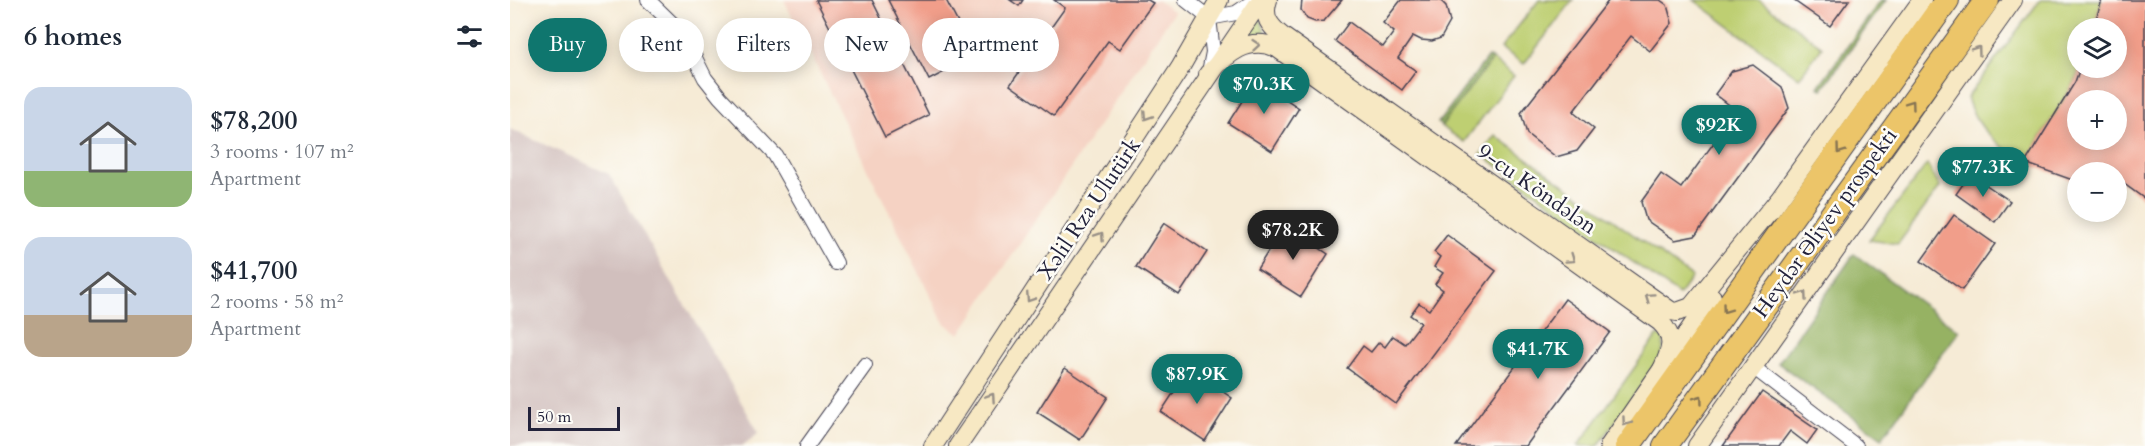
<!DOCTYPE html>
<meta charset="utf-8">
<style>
body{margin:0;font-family:Cardo,serif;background:#f2f2f3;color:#1f2937;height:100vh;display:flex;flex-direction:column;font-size:22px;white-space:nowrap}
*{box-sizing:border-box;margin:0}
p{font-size:20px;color:#747a83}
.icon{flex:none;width:33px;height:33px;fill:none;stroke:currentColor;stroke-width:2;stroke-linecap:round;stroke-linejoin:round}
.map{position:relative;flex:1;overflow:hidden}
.panel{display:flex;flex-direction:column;background:#fff;width:510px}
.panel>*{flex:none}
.guide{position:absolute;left:18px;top:18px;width:570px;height:54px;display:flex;gap:12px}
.buttons{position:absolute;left:1557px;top:18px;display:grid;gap:12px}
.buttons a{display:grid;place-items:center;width:60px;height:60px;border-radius:50%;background:#fff;box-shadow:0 3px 15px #0003;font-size:30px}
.scale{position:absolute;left:18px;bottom:15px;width:92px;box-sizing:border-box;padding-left:6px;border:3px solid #22223b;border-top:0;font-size:16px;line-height:21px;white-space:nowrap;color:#22223b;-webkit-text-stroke:4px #fdfcf7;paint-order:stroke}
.price{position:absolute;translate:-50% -51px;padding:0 14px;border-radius:21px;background:#0f766e;color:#fff;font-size:20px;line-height:39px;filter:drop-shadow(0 2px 3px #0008)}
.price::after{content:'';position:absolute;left:50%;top:36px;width:18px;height:14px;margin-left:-9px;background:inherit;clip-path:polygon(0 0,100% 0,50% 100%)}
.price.on{background:#222;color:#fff}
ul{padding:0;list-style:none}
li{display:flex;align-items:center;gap:18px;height:150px;padding:0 24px}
li span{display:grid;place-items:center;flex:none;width:168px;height:120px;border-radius:18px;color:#555}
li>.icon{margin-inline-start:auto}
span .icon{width:72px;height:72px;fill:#fffc;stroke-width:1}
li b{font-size:26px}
h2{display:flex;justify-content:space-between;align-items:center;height:72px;padding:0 24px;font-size:26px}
.chip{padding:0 21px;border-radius:27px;background:#fff;box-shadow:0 3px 15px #0003;font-size:21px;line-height:54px}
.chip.on{background:#0f766e;color:#fff}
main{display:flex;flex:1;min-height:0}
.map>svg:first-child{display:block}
.built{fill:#f5d2c3}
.industrial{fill:#d1bfbd}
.green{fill:#becf72;stroke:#707856;stroke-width:1.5}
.forest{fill:#96b264;stroke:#5c6a50;stroke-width:1.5}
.building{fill:#f19e8a;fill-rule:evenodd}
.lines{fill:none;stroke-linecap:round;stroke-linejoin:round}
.street-casing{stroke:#424052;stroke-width:16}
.secondary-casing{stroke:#424052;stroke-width:20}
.highway-casing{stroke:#424052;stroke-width:26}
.street{stroke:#fff;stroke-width:14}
.secondary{stroke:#f7e8c3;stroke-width:18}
.highway{stroke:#ecc569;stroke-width:24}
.oneway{stroke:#978f86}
.oneway2{stroke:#877452}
.labels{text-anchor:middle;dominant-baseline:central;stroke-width:5;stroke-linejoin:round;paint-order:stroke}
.street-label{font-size:22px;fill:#22223b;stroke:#fdfcf7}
</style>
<main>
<section class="panel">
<h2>6 homes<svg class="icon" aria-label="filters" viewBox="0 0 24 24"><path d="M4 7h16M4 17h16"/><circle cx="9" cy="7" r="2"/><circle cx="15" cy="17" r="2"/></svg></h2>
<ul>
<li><span style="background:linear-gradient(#c9d6e8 70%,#8fb573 0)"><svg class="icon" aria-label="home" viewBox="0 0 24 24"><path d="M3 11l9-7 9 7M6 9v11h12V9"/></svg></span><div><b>$78,200</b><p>3 rooms · 107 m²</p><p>Apartment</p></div></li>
<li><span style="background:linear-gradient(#c9d6e8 65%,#b9a48a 0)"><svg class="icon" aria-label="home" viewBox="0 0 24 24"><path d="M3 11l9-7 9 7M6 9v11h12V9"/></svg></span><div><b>$41,700</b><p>2 rooms · 58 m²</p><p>Apartment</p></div></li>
</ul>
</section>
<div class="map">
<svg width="1635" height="446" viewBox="0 0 1635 446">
<rect width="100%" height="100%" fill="#fdfcf7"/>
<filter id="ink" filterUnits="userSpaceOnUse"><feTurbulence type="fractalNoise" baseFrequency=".0167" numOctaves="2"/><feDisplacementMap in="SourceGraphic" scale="12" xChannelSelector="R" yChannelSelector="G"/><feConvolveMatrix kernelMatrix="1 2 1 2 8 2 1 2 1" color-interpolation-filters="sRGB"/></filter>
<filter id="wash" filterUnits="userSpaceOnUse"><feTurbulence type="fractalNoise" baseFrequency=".008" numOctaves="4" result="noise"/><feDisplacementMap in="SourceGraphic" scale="24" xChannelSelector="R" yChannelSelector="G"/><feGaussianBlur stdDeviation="1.35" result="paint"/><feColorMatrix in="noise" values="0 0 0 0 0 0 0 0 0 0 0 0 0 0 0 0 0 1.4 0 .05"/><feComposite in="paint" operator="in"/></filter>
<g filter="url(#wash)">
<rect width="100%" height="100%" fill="#f6ebd6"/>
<polygon class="built" points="274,0 647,0 664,12 450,334 434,323"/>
<polygon class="industrial" points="0,129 99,174 249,433 232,446 0,446"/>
<g class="green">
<polygon points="1029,0 1063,0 1014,64 991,48"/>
<polygon points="1184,0 1249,0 1312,47 1289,78"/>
<path d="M1530,0H1592L1583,28H1568V68H1570L1565,82L1515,163C1490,146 1466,129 1457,98Z"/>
<polygon points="749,15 756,35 733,38"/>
<polygon points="982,59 1004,76 954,142 931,126"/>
<polygon points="985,135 1182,277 1169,295 971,154"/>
<polygon points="1417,164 1430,187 1388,244 1359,240"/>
<polygon points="1148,335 1154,338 1152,357 1088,446 1068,446"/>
</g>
<g class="forest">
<polygon points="1371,0 1376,0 1312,89 1308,87"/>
<polygon points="978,57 982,59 931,126 928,123"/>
<polygon points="1344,254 1449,331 1372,438 1268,363"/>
</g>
<g id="blocks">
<g class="building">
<polygon points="306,0 362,0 419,115 375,137"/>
<polygon points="378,0 436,0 465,56 419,80"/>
<polygon points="500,0 513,0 509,6"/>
<polygon points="544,0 638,0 643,3 610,49 598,41 544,116 500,85 555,8"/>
<polygon points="792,0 832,0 814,21 805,22 797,19 791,10"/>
<polygon points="891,0 930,0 936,6 940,22 931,38 922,41 911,40 903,36 888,58 906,71 892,90 825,41 839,22 873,47 884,32 873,23"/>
<polygon points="1099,0 1150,0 1157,5 1162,23 1140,51 1121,36 1063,112 1084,129 1067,151 1046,157 1017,134 1011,113"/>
<polygon points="1283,0 1339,0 1320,26"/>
<path d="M1592,0H1635V199L1606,178V172H1568V182L1515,163L1565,82L1570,68H1606V28H1583ZM1568,100H1606V140H1568Z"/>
<polygon points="1243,65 1272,87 1279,108 1185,236 1165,240 1136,220 1131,202 1151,174 1171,188 1227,111 1205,94 1222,71"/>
<polygon points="746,79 789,108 762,151 718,123"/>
<polygon points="1460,174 1500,201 1485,222 1446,194"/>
<polygon points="1444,215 1485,244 1452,290 1411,261"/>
<polygon points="654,223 697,252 669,295 626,267"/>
<polygon points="775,225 818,254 791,297 747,269"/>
<polygon points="937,235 986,271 886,404 837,368 853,346 861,352 869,342 875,347 883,336 895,344 911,323 900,315 909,303 919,310 933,290 925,284 933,273 924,267 930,257 924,252"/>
<polygon points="1055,299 1100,332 1029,428 1016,446 946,446"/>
<polygon points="555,368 598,397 570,440 527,412"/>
<polygon points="679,369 722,398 695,441 651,412"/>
<polygon points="1252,392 1307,430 1297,444 1280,431 1269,446 1213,446"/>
</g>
</g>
</g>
<g filter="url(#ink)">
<use href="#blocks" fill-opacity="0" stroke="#424052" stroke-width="1.5"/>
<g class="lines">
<g class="street-casing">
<g id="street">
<polyline points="138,0 173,34 195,78 210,97 265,155 326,263"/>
<polyline points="676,0 699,18 703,52 699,72"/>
<polyline points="699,18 726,13 745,0"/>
<polyline points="1243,367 1346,446"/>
<polyline points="297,446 355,365"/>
</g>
</g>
<g class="secondary-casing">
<g id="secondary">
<path d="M758,0C752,17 760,26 772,36L1161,311L1167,312L1181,307L1268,200"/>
<path d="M698,74C717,54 738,35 767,48L1150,322C1168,339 1159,354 1150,374"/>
<polyline points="1261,210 1412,0"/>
<polyline points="423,446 670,68 709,0"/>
<polyline points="448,446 751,0"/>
<polyline points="1099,446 1202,297"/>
<polyline points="1187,446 1503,0"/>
</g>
</g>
<g class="highway-casing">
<g id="highway">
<polyline points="1118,446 1437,0"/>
<polyline points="1155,446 1477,0"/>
</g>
</g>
<use href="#street" class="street"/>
<use href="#secondary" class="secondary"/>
<use href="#highway" class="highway"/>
</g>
<defs><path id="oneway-chevron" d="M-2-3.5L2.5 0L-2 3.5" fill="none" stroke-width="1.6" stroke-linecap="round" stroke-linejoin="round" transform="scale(1.5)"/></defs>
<g class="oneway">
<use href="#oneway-chevron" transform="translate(746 45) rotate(-5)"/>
<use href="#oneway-chevron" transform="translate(1467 50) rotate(-54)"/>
<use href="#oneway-chevron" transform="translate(637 116) rotate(123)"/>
<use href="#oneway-chevron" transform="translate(590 236) rotate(-56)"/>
<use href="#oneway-chevron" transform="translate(1061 259) rotate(35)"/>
<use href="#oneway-chevron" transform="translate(1293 295) rotate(-55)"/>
<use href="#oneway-chevron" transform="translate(1139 297) rotate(-145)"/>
<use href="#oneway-chevron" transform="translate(520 298) rotate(123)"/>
<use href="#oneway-chevron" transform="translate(481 397) rotate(-56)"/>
<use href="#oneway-chevron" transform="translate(1116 422) rotate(125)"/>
</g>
<g class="oneway2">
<use href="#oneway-chevron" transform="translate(1401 104) rotate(-54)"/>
<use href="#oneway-chevron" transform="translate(1330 150) rotate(126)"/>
<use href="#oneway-chevron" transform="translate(1216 309) rotate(126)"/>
<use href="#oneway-chevron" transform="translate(1189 399) rotate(-54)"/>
</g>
</g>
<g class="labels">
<g class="street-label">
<text transform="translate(1027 189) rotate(35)">9-cu Köndələn</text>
<text transform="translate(579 209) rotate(-56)">Xəlil Rza Ulutürk</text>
<text transform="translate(1315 223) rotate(-54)">Heydər Əliyev prospekti</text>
</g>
</g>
</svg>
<div class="buttons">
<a><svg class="icon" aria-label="layers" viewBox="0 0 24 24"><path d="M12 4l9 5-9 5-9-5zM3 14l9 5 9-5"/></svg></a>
<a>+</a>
<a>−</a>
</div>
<div class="scale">50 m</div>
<b class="price" style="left:754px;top:115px">$70.3K</b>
<b class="price" style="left:1209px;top:156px">$92K</b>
<b class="price" style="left:1473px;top:198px">$77.3K</b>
<b class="price on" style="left:783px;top:261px">$78.2K</b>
<b class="price" style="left:1028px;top:380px">$41.7K</b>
<b class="price" style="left:687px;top:405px">$87.9K</b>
<div class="guide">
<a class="chip on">Buy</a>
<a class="chip">Rent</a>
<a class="chip">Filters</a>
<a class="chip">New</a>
<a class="chip">Apartment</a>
</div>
</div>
</main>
